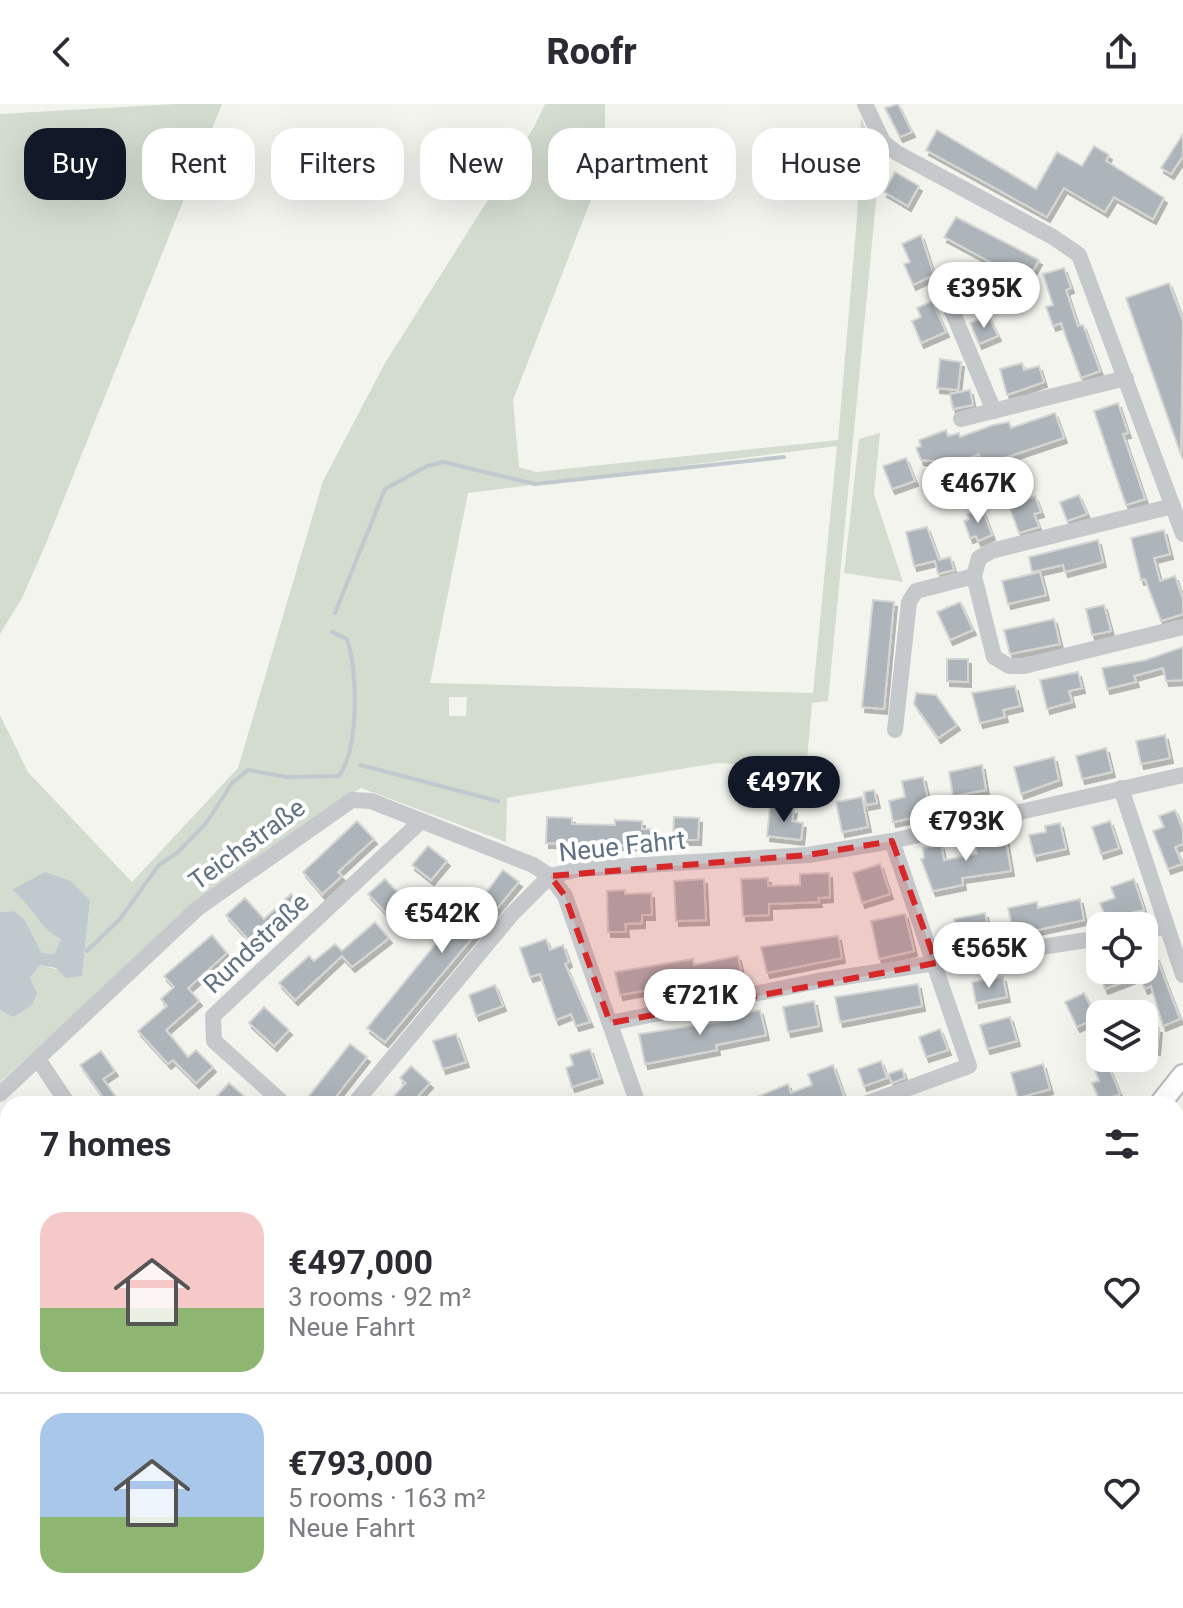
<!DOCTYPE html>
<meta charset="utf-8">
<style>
body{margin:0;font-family:Roboto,sans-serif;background:#f2f2f3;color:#2b2b33;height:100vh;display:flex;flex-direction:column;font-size:30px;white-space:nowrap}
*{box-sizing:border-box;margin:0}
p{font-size:26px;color:#7c7c81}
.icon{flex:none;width:44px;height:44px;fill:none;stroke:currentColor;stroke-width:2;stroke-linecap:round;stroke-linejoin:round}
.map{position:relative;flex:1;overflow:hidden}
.details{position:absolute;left:0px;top:992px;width:1184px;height:512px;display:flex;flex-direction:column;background:#fff;border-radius:24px 24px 0 0;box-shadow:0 8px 32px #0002}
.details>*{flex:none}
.guide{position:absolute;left:24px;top:24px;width:1136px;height:72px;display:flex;gap:16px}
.fabs{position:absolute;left:1086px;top:808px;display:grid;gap:16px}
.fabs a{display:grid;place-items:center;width:72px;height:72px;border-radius:16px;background:#fff;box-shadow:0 8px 32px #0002;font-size:40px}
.price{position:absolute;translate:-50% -68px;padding:0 18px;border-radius:28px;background:#fff;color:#222;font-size:26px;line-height:52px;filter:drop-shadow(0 2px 4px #0008)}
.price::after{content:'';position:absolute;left:50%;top:48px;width:24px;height:18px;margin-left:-12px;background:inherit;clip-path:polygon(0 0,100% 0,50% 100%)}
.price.active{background:#111827;color:#fff}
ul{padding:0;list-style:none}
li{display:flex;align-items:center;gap:24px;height:200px;padding:0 40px}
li+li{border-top:2px solid #e1e1e2}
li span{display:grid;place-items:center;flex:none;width:224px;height:160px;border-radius:24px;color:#555}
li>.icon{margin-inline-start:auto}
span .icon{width:96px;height:96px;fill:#fffc;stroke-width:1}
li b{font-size:34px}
h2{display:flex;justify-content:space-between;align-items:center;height:96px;padding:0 40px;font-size:34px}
.chip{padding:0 28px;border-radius:24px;background:#fff;box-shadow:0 8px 32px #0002;font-size:28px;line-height:72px}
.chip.active{background:#111827;color:#fff}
header{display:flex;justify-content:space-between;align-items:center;height:104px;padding:0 40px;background:#fff;font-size:36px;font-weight:800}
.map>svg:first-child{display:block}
.green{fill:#d4dcd0;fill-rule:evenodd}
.water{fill:#bfc9ce}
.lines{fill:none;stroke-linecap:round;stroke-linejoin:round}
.stream{stroke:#bfc9ce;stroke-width:4}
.building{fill:#aeb5ba;stroke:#d5d5d3;stroke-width:2;filter:url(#shadow)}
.major-casing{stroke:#b6babe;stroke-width:24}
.minor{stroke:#c6c9cc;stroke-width:16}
.major{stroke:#fff;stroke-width:20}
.marked{fill:#d62828;fill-opacity:0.2;stroke:#d62828;stroke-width:6;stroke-dasharray:16 10;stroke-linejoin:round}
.labels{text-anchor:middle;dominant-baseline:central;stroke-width:8;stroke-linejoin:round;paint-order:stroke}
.street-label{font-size:26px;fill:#617283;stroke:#fff}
</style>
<header><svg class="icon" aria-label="back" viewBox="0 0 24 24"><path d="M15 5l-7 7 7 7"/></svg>Roofr<svg class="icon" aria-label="share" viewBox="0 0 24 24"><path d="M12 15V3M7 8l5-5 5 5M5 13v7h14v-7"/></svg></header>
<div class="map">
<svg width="1183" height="1504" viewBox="0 0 1183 1504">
<defs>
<filter id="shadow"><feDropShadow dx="3" dy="5" stdDeviation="0" flood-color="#0004"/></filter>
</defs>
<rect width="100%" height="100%" fill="#f4f4ef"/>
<g class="green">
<polygon points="176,0 222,0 47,437 22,494 0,530 0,10"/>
<path d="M545,0H605V36L598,78L513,296L519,363L536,368L838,336L857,113L861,14L880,56L828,597L812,599L805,678L756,661L717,659L507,694L506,738L361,684L192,802L0,978V906L13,913L30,874L40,861L82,872L90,798L71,777L13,786C31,800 43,828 62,835L54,850L42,849L25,816L14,807L0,808V611L28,668L132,778L238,664L323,377L385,259L534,23ZM837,342L813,589L430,579L468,389ZM449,593H467L466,612H449Z"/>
<polygon points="880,329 874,390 903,478 844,469 859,335"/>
<polygon points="8,1145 8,1295 0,1303 0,1152"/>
<polygon points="0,1315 8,1323 8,1496 13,1496 7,1504 0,1504"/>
</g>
<path class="water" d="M45,768L71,777L90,797L82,872L66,874L56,864L40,861L30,874L37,889L32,901L13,913L0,906V808L14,807L25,816L42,849L54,850L61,835C41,827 31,799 12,786Z"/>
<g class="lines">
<g class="stream">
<polyline points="335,509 385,385 427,362 443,358 535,380 784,353"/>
<polyline points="360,661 498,697"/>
<path d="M87,847L119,816L159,761L177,749L207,718L232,679L248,666L286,673L339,672C359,644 358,567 347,535L332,528"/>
</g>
</g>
<g class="building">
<polygon points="898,0 912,28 900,33 885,4"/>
<polygon points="937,26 1036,85 1057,48 1082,62 1094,42 1109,51 1106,57 1164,94 1153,115 1114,93 1105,108 1064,84 1047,113 926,46"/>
<polygon points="1183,30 1183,52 1171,70 1161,64"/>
<polygon points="895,68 919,82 908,102 884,88"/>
<polygon points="956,113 1039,156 1027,178 944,133"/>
<polygon points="921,131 934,171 913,181 904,160 910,158 902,140"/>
<polygon points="1064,164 1071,184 1066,186 1078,222 1083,221 1100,267 1081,274 1061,219 1053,222 1046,203 1053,201 1043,170"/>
<polygon points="1169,179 1183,217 1181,351 1126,194"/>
<polygon points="932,197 946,228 921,239 912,217 921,213 917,204"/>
<polygon points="988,211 998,232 979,240 970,219"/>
<polygon points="940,255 961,258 958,286 937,284"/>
<polygon points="1022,259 1024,266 1039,262 1044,278 1007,291 1000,265"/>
<polygon points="970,286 973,301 953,305 950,290"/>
<polygon points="1118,299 1128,329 1123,330 1145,395 1126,401 1094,307"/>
<polygon points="1055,309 1064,334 983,361 979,350 958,359 921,356 916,344 921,342 919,336 946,326 948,332 959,329 960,333 993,321 1009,318 1011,324"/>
<polygon points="906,354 915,377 892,385 883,362"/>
<polygon points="1079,391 1087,410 1067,417 1060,398"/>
<polygon points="1035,392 1041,408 1034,410 1039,423 1019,429 1009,402"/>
<polygon points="982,405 992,431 978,437 976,432 970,434 964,417 969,415 967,410"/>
<polygon points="927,423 939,456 950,453 954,466 938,470 935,457 914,462 906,428"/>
<polygon points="1164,426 1170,450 1154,454 1160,477 1175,472 1183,495 1183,510 1161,517 1145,475 1141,476 1131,434"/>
<polygon points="1098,436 1103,458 1065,468 1063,461 1032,468 1029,453"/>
<polygon points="1040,468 1046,491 1008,500 1002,477"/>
<polygon points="873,496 894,498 884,605 862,603"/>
<polygon points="960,498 973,526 950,536 937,508"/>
<polygon points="1104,501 1111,527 1092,531 1086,505"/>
<polygon points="1054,515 1060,540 1010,550 1004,526"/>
<polygon points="1183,543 1183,576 1166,577 1163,564 1134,572 1136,578 1107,585 1102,564 1146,556"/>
<polygon points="947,555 968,555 968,578 947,577"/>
<polygon points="1078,568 1082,584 1069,587 1072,598 1047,605 1040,576"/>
<polygon points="1015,582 1020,602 1003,606 1005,613 980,619 972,589"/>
<polygon points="916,589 936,591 957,621 938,634 914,600"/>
<polygon points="1165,631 1170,654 1141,660 1136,637"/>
<polygon points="1106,644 1112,668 1082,675 1076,652"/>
<polygon points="1054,653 1059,676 1021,690 1014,663"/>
<polygon points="982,661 986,686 953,692 949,668"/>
<polygon points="923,673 931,710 893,718 889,697 905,693 902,677"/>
<polygon points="874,686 877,699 866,701 864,688"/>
<polygon points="862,693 868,723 842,728 836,698"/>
<polygon points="770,702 794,705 792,717 803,719 801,736 767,732"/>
<polygon points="1175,706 1183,726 1183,740 1175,743 1182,760 1168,765 1153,727 1164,723 1159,712"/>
<polygon points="547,713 572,714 572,720 615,721 615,716 642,717 642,725 658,725 657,742 546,739"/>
<polygon points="674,713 699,714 698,736 673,736"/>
<polygon points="357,717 374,735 338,768 342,772 322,790 303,768"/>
<polygon points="1110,717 1119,744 1101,750 1092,723"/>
<polygon points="1060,719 1066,745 1034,752 1029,731 1046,728 1045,722"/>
<polygon points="1005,731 1011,767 962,774 963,781 933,787 921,755 924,754 923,744 941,741 944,756 977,750 975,736"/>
<polygon points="428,742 447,757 431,776 412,761"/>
<polygon points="880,760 890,790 862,799 853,769"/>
<polygon points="503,766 519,778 385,938 367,924 452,820 446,816 465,793 476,802"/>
<polygon points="829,769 830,793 818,794 819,798 769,800 769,811 743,812 741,775 768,774 768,782 800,781 800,770"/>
<polygon points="385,775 406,797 389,812 368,790"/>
<polygon points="704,775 706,816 676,817 674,777"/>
<polygon points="1134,775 1144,806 1106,815 1100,799 1115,794 1111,783"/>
<polygon points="625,786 625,790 651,789 652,811 642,811 642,819 625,820 626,828 608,828 607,787"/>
<polygon points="291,790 301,801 257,845 226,811 245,794 264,815"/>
<polygon points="1080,795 1084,816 1014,831 1008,804 1037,798 1038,804"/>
<polygon points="985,809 990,832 959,838 954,815"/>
<polygon points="905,810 914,847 879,855 871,817"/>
<polygon points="375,818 389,834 352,863 342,852 295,896 279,879 309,852 314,857 335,840 342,847"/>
<polygon points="212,831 227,849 188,884 199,897 166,926 188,953 196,946 213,963 196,979 173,956 168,960 138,927 167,902 161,895 174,883 164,872"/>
<polygon points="838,832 842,854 767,869 761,843"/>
<polygon points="546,835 550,846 563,841 569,858 565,860 590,918 576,922 571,910 556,916 540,870 530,873 520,844"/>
<polygon points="738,852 742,872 697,882 670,886 670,882 620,891 615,868 693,855 694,861"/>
<polygon points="1156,852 1180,915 1163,922 1151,882 1145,885 1139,872 1105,885 1098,866 1144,866 1144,857"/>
<polygon points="1003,873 1007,893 976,899 972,878"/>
<polygon points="918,880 922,902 840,918 835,893"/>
<polygon points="495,881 503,902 476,912 469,891"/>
<polygon points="1084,889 1096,914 1077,923 1065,898"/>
<polygon points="814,897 819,922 788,928 783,903"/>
<polygon points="264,903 289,926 274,942 249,919"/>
<polygon points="760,906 766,931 716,941 717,946 645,960 639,930 731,916 731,912"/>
<polygon points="1010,913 1017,937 987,945 980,921"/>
<polygon points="1144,922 1159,924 1157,946 1144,944"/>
<polygon points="940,925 948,946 926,953 919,933"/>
<polygon points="456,930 466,958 443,965 433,937"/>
<polygon points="350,940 367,953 330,1000 318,1000 309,992"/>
<polygon points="1100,940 1100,954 1105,954 1120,990 1100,998 1092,979 1099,977 1087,945"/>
<polygon points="590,945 600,974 572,983 566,964 573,961 570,951"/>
<polygon points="101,947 115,967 103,975 121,1000 108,1000 80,961"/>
<polygon points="881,957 887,974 864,982 858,965"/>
<polygon points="1043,960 1050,985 1018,994 1011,969"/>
<polygon points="833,961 844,992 823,1000 819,1000 817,993 796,1000 740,1000 788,980 791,989 812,981 808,970"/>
<polygon points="411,962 430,979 411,1000 387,1000 406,979 400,974"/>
<polygon points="902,965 905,974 892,979 888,970"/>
<polygon points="229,979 253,1000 210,1000"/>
</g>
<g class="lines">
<g class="major-casing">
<g id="major">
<polyline points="1160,1000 1183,971"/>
<polyline points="400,1504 413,1496"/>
</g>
</g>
<g class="minor">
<polyline points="865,0 883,38 897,49 1053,133 1079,151 1183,430"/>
<polyline points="950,181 950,202 994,307"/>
<polyline points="961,315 1126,274"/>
<polyline points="1173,402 991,447 979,454 974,472 994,553 1009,562 1024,562 1183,523"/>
<polyline points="895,626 909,498 916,487 974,472"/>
<polyline points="1121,684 1183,871"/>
<polyline points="1144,827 1166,823"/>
<polyline points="610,919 818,877 1100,834"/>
<polyline points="38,955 68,1000"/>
<polyline points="0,990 198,804 352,696 371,697 533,761 550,772 565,792 638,1000"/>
<polyline points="284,1000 214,937 213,912 419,719"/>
<polyline points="354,1000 512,810 550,772 579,765 808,751 892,737 1183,671"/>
<polyline points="865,1000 969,962 892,737"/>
<polyline points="1176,1229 1183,1229"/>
<polyline points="712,1496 712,1504"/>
<polyline points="844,1496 845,1504"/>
<polyline points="985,1496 985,1504"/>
<polyline points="1132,1496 1132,1504"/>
<polyline points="77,1504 81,1496"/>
</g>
<use href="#major" class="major"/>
</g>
<path class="marked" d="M892,737L936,859L610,919L565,792L550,772L808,751Z"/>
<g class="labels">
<g class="street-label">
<text transform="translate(247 740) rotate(-36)">Teichstraße</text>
<text transform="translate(622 742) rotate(-6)">Neue Fahrt</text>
<text transform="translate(256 839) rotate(-43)">Rundstraße</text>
</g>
</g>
</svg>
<div class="fabs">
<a><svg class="icon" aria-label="locate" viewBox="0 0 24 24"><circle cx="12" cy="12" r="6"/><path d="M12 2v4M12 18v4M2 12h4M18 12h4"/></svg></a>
<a><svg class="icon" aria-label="layers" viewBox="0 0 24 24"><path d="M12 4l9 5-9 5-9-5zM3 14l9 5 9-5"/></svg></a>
</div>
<b class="price" style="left:984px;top:226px">€395K</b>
<b class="price" style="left:978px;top:421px">€467K</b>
<b class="price active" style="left:784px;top:720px">€497K</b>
<b class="price" style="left:966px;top:759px">€793K</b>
<b class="price" style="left:442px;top:851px">€542K</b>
<b class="price" style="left:989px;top:886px">€565K</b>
<b class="price" style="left:700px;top:933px">€721K</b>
<div class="guide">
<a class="chip active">Buy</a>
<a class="chip">Rent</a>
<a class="chip">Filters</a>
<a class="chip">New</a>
<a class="chip">Apartment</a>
<a class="chip">House</a>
</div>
<section class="details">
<h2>7 homes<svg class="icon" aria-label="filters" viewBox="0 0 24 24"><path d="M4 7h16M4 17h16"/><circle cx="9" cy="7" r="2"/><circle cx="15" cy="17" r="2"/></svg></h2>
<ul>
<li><span style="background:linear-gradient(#f6c9c9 60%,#8fb573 0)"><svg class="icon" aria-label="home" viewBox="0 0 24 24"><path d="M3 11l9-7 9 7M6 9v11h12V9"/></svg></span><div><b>€497,000</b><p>3 rooms · 92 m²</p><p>Neue Fahrt</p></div><svg class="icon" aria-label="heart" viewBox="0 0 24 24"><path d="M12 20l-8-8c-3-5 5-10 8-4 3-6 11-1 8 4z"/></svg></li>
<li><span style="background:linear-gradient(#a9c7e8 65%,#8fb573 0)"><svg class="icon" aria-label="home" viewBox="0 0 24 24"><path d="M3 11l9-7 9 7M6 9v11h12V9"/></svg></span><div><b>€793,000</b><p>5 rooms · 163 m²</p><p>Neue Fahrt</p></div><svg class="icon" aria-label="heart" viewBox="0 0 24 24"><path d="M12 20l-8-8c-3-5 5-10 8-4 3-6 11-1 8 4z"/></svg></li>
</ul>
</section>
</div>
